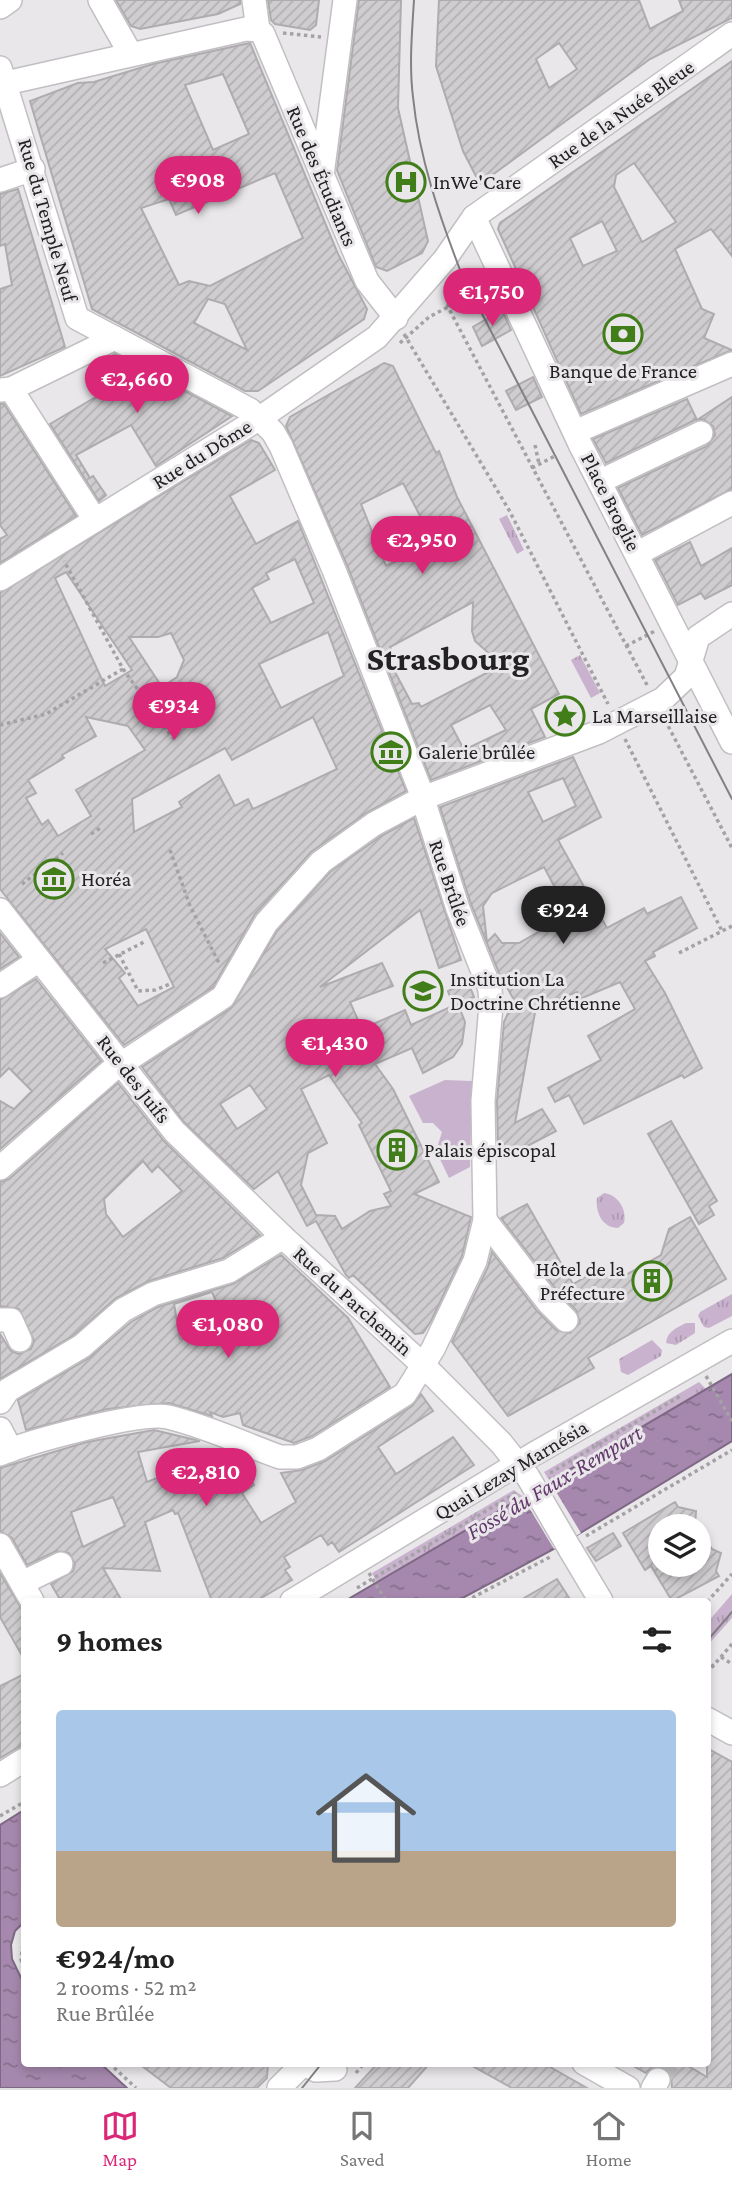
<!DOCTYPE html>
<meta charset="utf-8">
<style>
body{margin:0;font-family:"Crimson Pro",serif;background:#f2f2f2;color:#222;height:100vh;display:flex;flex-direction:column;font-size:26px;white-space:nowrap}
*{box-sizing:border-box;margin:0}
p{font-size:23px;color:#767676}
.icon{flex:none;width:38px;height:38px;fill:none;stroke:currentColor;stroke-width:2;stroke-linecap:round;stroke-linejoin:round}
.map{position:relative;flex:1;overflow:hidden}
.sheet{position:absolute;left:21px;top:1598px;width:690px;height:469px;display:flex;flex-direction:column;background:#fff;border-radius:7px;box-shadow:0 4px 10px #0003}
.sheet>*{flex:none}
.tools{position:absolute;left:648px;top:1514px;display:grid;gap:14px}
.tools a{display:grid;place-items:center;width:63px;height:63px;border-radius:50%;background:#fff;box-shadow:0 4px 10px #0003;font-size:35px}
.price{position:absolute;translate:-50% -60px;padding:0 16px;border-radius:24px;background:#db2777;color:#fff;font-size:23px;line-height:46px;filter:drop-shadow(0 2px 4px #0008)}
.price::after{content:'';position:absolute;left:50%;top:42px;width:21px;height:16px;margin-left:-10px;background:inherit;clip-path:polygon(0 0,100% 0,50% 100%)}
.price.active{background:#222;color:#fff}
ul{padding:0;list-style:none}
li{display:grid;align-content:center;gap:14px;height:371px;padding:0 35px}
li span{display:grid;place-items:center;height:217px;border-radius:7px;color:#555}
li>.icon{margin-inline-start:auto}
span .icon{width:126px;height:126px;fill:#fffc;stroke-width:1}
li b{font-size:30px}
h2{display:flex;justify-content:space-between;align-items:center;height:84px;padding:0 35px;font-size:30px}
.tab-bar{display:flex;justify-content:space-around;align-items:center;height:98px;border-top:2px solid #e0e0e0;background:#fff;font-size:19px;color:#767676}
.tab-bar a{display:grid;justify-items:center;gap:4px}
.tab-bar .active{color:#db2777}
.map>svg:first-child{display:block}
.grass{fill:url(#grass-tufts)}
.green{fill:#c9b2ce}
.water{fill:url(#water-ripples);stroke:#7e6984;stroke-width:2}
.pier{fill:#e9e7ea}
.building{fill:url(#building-hatch);stroke:#afacaf;stroke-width:2;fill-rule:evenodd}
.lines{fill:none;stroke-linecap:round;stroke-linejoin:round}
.minor-tunnel{stroke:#c1bfc2;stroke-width:23;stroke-dasharray:23 11;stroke-linecap:butt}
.minor-casing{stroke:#c2bfc3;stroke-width:26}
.path{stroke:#a4a2a5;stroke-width:3.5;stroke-dasharray:3.5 3.5;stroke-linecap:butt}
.minor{stroke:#fff;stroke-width:23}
.tram{stroke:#838184;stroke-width:2}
.minor-bridge-casing{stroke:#c2bfc3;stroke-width:26;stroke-linecap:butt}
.path-bridge{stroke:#a4a2a5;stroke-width:3.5;stroke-dasharray:3.5 3.5;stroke-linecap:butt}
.minor-bridge{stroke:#fff;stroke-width:23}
.labels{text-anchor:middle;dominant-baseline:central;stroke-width:6;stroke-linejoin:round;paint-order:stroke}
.street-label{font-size:21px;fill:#222123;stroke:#e9e7ea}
.poi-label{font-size:21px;fill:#222123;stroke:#e9e7ea;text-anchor:start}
.water-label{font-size:23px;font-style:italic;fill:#63396c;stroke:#e9e7ea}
.town-label{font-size:35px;font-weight:bold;fill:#222123;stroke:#e9e7ea}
</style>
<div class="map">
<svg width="732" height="2088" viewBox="0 0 732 2088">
<defs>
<pattern id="grass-tufts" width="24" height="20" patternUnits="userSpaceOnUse" patternTransform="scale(1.75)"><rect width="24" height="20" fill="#c9b2ce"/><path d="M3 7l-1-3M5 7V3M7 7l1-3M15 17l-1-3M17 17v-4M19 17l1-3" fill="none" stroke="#ac99b1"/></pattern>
<pattern id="water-ripples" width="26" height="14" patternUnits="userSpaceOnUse" patternTransform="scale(1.75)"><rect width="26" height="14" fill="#a688ae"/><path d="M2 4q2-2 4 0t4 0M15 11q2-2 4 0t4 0" fill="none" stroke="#876f8d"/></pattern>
<pattern id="building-hatch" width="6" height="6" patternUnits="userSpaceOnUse" patternTransform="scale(1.75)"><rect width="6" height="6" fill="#d0cdd0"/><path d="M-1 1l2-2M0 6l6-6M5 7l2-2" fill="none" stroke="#b2b0b2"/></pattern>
</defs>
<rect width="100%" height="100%" fill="#e9e7ea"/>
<g class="grass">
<polygon points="507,515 524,550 517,554 499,519"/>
<polygon points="580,655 600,693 591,698 571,660"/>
<path d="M604,1193C618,1195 627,1209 624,1223L618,1228C603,1228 595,1213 597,1198Z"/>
<polygon points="732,1294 732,1316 709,1328 704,1327 698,1316 700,1312"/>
<path d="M686,1323H695V1333L676,1345L666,1343C667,1331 677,1328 686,1323Z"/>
<polygon points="652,1340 662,1350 661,1356 628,1375 621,1372 619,1359"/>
<polygon points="699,1382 706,1389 549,1480 544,1472"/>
<polygon points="514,1490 522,1496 377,1582 372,1573"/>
<polygon points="732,1594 732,1618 707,1646 707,1623"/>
</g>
<polygon class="green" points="445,1080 472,1081 470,1167 449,1178 436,1151 442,1132 433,1123 423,1123 409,1096"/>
<g class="water">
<polygon points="732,1374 732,1441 554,1549 457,1601 345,1601"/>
<polygon points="24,1810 24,1922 15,1931 11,1945 12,1959 24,1984 24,2063 100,2063 127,2088 0,2088 0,1825"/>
</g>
<polygon class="pier" points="549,1480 581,1533 554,1549 522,1496"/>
<g class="building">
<polygon points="116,0 240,0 240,4 218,14 140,29 131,26"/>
<polygon points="268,0 319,0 316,25 310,30 275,24 271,20"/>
<polygon points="359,0 401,0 398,108 428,241 422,253 387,271 376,267 337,170"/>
<path d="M439,0H639L650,29L683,11L679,0H732V18L650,59L480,184L463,151L436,66ZM559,43L577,69L549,88L536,59Z"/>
<path d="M250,43L338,254L367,309L364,319L258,391H245L92,309L30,101L78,83L94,82L153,64ZM223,74L249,134L213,150L185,85ZM275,173L303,238L210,286L189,281L179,285L141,208L169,199L176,215ZM208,299L225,304L247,350L194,323Z"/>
<path d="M732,61V256L711,229L675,249L702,309L714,314L704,338L732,350L581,414L498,229L500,223ZM634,163L676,222L642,242L614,187L616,175ZM602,221L617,251L583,266L570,238Z"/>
<polygon points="18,189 65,347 0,376 0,289 12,285 5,244 0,246 0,194"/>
<polygon points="502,310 511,330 482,346 473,327"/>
<polygon points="115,354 232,416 156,466 131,425 76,455 90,478 93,476 106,495 99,501 50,424 111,388 95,363"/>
<path d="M384,363L393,366L436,453L439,451L457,497L559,694L531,709L545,737L431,780L347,565L286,426L290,417ZM403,483L434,543L386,566L361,504ZM473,602L472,631L475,641L502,665L421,707L419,703L412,704L386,655L392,651L390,647ZM490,705L506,730L464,750L451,725Z"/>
<polygon points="533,377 542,397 516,410 506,391"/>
<polygon points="732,397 732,489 642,535 618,488 707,446 715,435 713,426 703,419 695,420 606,463 593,439 687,399 697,420"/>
<polygon points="0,404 4,404 76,516 0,563 0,539 7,535 0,525"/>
<path d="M251,440L259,443L275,470L230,496L256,544L298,521L406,791L366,813L311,852L255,914L213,987L124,1045L0,889V593ZM295,559L314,603L271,623L252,588L269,579L266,573ZM66,572L132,670L105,686L55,578ZM328,632L344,676L281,708L259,664ZM171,633L184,660L177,677L162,687L129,637H158ZM86,717L128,726L145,750L76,790L91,816L58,836L48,820L42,825L26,798L36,793L28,780L64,758L62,755L96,736ZM313,717L337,769L253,809L248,799L235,806L219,775L179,802L182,807L134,832L132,799L225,748L232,760ZM146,929L174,987L138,1006L119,978L125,973L105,949Z"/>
<polygon points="690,542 701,566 732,548 732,585 705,599 701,593 678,605 655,560"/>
<path d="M573,757L601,817L558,840L607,928L644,908L647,914L681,897L697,928L653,952L655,956L645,961L665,993L702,1068L684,1078L682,1075L584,1124L569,1095L555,1102L548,1088L601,1060L588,1036L635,1009L620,982L580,999L577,992L536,1007L515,1123L542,1109L556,1131L508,1156L498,1146L497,1101L504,1022L514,1000L499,973L471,904L440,807ZM563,778L576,806L543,822L528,792ZM544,867L569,914L519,943H502L495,934L487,942L483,906L492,893Z"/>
<path d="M414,818L461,960L439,968L420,910L320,987L382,963L393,986L350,1002L362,1029L405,1010L411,1025L457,1004L453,1006L448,991L468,982L474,997L458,1004L465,1022L462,1044L453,1057L423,1073L412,1048L375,1064L393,1089L439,1182L414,1194L471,1217L462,1256L431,1321L423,1333L415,1334L353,1275L349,1278L346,1275L316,1221L307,1226L278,1171L254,1189L184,1122L142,1067L231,1008L277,931L330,872L381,836ZM329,1075L362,1123L359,1125L391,1191L384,1194L391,1206L370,1211L342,1229L335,1216L316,1215L301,1185L308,1153L327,1143L301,1089ZM250,1085L267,1109L237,1129L220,1104Z"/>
<polygon points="0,933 19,957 0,969"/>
<polygon points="36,979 101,1061 0,1149 0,1101 14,1109 32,1091 9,1068 0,1077 0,1000"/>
<path d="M118,1083L164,1141L260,1235L223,1258L149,1281L116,1298L74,1335L0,1379V1334L11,1351L18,1354L31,1349L34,1341L19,1309L0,1306V1182L9,1179ZM143,1161L152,1172L158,1166L182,1191L123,1237L106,1214L104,1199Z"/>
<polygon points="671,1121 717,1201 709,1206 714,1215 699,1224 648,1134"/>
<polygon points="527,1204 573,1284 600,1269 610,1275 624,1276 661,1255 669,1229 690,1217 726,1279 588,1358 594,1368 508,1416 452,1342 488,1267 492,1252 537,1311 556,1330 570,1333 580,1323 576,1310 559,1293 501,1218"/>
<path d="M281,1255L348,1318L390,1387L312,1436L294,1443L243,1425L240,1413L223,1417L210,1412L212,1416L169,1403L107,1409L26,1430L18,1400L89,1358L131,1322L158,1307L233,1284ZM212,1292L223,1318L215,1335L205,1334L180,1339L174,1304Z"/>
<path d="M421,1394L433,1411L378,1447L396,1474L453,1437L474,1465L339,1552L332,1542L328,1545L321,1535L284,1557L290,1567L285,1570L292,1580L256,1601H212L178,1513L175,1514L173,1510L145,1522L160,1571L103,1568L122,1601H61L51,1584L73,1571L75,1564L69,1553L56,1551L27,1565L12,1538L0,1531V1468L87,1442L154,1430L200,1441L138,1452L147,1482L226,1451L236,1455L254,1485L242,1493L261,1523L296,1502L281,1473L302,1470L325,1461L412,1406ZM113,1497L125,1526L83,1547L71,1512Z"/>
<polygon points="675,1502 678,1507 696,1511 695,1526 660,1526 660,1561 654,1564 698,1564 698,1526 712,1549 721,1553 716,1571 719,1576 672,1601 651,1566 645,1570 623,1533"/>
<polygon points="613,1533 621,1546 596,1561 587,1548"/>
<polygon points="0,1573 24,1613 24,1659 0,1617"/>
<polygon points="557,1579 571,1601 519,1601"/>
<polygon points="24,1674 24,1744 0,1758 0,1686"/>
<polygon points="707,1748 732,1762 732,2088 672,2088 671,2074 665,2068 652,2067 646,2073 628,2063 683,2063 707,2077"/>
<polygon points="138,2063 268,2063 267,2078 257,2088 171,2088"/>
<polygon points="378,2063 430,2063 408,2088 355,2088"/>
<polygon points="467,2063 543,2063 587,2088 512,2088"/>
</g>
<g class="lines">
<polyline class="minor-tunnel" points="658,2080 669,2063"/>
<g class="minor-casing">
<g id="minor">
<polyline points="100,0 130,53"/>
<polyline points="254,0 258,30"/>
<polyline points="0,7 10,0"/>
<polyline points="258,30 263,34 367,281 396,318"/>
<path d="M0,68L77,318L250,410L273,432L281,446L334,570L419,787L458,909L490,989L491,1005L483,1101L485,1220L475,1261L433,1349L405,1394L318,1449L297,1457H280C244,1444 206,1426 168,1417C140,1411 28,1442 0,1454"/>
<polyline points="6,83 246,29 258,30"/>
<polyline points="322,175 345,0"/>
<polyline points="0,180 33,169"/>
<polyline points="474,217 580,444 732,742"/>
<polyline points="11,389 95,520"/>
<polyline points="0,390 11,389 115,338"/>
<polyline points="575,432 732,364"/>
<polyline points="607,478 701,433"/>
<polyline points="644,550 732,503"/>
<polyline points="0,579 260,418 377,337 445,259 474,217 732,34"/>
<polyline points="0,910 174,1131 283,1237 424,1366 501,1443 528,1477"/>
<polyline points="0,986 39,960"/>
<polyline points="0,1168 112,1070 223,997 266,923 321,862 374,824 423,798 599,732 663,699 686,677 698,637 732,614"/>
<polyline points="485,1220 548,1302 566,1320"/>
<polyline points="0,1320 11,1320 20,1340"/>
<polyline points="0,1402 8,1390 82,1346 123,1310 153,1294 229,1271 283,1237"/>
<polyline points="0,1429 11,1450"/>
<polyline points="0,1545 32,1601"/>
<polyline points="570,1549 601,1601"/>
<polyline points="22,1583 61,1564"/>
<polyline points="292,1601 534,1454 732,1341"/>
<polyline points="707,1719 732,1733"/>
<polyline points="0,1775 24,1760"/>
<polyline points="303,2063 316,2070 335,2069"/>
<polyline points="584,2063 628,2088"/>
<polyline points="279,2088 303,2064"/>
<polyline points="653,2088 658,2080"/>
</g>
</g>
<g class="path">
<polyline points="283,33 321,37"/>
<polyline points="451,283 448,307 647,685"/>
<polyline points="450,293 462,302"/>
<polyline points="404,334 509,510 608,704"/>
<polyline points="400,343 429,317 448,307"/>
<polyline points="535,445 539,464"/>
<polyline points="532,468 555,456"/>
<polyline points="626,646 655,631"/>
<polyline points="123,669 175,741"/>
<polyline points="665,720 732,848"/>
<polyline points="0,725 46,714 123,669 64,561"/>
<polyline points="625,739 722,931"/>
<polyline points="91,834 102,827"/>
<polyline points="170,850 190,906 219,963"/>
<polyline points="22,884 63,853"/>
<polyline points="679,953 732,926"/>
<polyline points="119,954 138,991 155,990 170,984"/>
<polyline points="103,963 144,942"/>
<polyline points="550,1473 682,1395"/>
<polyline points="586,1536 732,1450"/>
<polyline points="357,1588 516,1493"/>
<polyline points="466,1601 552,1556"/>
<polyline points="707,1602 732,1574"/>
<polyline points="721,1657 732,1664"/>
<polyline points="707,1659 713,1666"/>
<polyline points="707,1673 732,1644"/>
<polyline points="0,1816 24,1802"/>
<polyline points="24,1938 21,1959 24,1973"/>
<polyline points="109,2063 136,2088"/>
<polyline points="356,2073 364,2063"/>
</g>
<use href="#minor" class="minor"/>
<g class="tram">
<path d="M414,0C412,32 409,65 413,97C419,158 440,218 462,275L732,799"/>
<polyline points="707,1641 732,1612"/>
<polyline points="302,2088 322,2063"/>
</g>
<g class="minor-bridge-casing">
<polyline id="minor-bridge" points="528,1477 570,1549"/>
</g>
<g class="path-bridge">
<polyline points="706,1376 732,1421"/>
<polyline points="369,1573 386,1601"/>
</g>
<use href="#minor-bridge" class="minor-bridge"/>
</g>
<defs>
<g id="hospital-ring" transform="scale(2.0125)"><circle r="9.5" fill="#e9e7ea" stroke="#417d19" stroke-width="1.5"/><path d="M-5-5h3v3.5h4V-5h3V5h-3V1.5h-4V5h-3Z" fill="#417d19"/></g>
<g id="bank-ring" transform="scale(2.0125)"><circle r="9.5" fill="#e9e7ea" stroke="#417d19" stroke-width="1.5"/><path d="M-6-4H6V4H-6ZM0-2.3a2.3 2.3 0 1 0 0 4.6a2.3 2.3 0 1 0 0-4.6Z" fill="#417d19"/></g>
<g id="sight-ring" transform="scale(2.0125)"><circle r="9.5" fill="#e9e7ea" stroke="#417d19" stroke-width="1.5"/><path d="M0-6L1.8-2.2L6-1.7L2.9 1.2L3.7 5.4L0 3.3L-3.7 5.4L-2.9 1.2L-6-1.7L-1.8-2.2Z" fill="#417d19"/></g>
<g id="museum-ring" transform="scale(2.0125)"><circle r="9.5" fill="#e9e7ea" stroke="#417d19" stroke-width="1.5"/><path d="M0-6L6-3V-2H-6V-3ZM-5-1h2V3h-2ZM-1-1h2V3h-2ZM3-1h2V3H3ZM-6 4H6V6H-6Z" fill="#417d19"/></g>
<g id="school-ring" transform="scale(2.0125)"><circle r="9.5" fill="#e9e7ea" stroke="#417d19" stroke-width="1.5"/><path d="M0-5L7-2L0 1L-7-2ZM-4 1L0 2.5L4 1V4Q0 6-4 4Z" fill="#417d19"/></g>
<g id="building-ring" transform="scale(2.0125)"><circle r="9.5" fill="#e9e7ea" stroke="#417d19" stroke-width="1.5"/><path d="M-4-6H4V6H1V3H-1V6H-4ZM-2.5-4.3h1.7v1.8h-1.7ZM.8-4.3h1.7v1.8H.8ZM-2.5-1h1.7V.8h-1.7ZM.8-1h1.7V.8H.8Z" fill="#417d19"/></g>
</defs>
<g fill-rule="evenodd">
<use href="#hospital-ring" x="406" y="182"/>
<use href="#bank-ring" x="623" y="334"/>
<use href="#sight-ring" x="565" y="716"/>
<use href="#museum-ring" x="391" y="752"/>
<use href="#museum-ring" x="54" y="879"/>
<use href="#school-ring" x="423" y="991"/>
<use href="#building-ring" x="397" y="1150"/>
<use href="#building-ring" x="652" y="1281"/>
</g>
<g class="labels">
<g class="street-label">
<text transform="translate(621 114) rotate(-35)">Rue de la Nuée Bleue</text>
<text transform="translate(322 176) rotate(67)">Rue des Étudiants</text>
<text transform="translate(48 220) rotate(74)">Rue du Temple Neuf</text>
<text transform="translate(202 454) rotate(-32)">Rue du Dôme</text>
<text transform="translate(611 502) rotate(63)">Place Broglie</text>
<text transform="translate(450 883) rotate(71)">Rue Brûlée</text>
<text transform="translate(134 1079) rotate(52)">Rue des Juifs</text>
<text transform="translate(353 1301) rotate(42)">Rue du Parchemin</text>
<text transform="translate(511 1470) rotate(-31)">Quai Lezay Marnésia</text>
</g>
<g class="poi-label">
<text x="433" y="182">InWe'Care</text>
<text x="623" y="371" text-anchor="middle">Banque de France</text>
<text x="592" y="716">La Marseillaise</text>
<text x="418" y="752">Galerie brûlée</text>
<text x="81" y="879">Horéa</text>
<text x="450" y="979">Institution La<tspan x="450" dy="24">Doctrine Chrétienne</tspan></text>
<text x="424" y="1150">Palais épiscopal</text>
<text x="625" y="1269" text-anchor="end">Hôtel de la<tspan x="625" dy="24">Préfecture</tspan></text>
</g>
<g class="water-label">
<text transform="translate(554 1482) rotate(-31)">Fossé du Faux-Rempart</text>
</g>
<g class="town-label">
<text x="448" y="658">Strasbourg</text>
</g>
</g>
</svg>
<div class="tools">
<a><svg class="icon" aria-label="layers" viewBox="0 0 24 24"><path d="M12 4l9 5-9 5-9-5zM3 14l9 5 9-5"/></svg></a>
</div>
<b class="price" style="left:198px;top:216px">€908</b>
<b class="price" style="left:492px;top:328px">€1,750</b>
<b class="price" style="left:137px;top:415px">€2,660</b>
<b class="price" style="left:422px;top:576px">€2,950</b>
<b class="price" style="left:174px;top:742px">€934</b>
<b class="price active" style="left:563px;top:946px">€924</b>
<b class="price" style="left:335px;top:1079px">€1,430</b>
<b class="price" style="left:228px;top:1360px">€1,080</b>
<b class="price" style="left:206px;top:1508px">€2,810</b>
<section class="sheet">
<h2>9 homes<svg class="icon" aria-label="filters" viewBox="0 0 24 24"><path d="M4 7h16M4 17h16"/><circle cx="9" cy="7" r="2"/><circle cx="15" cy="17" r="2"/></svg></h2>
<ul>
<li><span style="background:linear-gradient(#a9c7e8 65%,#b9a48a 0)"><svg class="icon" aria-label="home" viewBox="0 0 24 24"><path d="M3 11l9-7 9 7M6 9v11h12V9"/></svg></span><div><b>€924/mo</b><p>2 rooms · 52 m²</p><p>Rue Brûlée</p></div></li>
</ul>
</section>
</div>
<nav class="tab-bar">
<a class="active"><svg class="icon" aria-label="map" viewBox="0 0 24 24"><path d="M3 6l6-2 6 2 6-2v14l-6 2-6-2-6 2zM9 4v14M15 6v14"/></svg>Map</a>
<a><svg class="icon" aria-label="saved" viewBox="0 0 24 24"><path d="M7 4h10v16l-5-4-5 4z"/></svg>Saved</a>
<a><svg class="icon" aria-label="home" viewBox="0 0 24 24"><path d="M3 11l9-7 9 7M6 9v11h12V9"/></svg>Home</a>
</nav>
